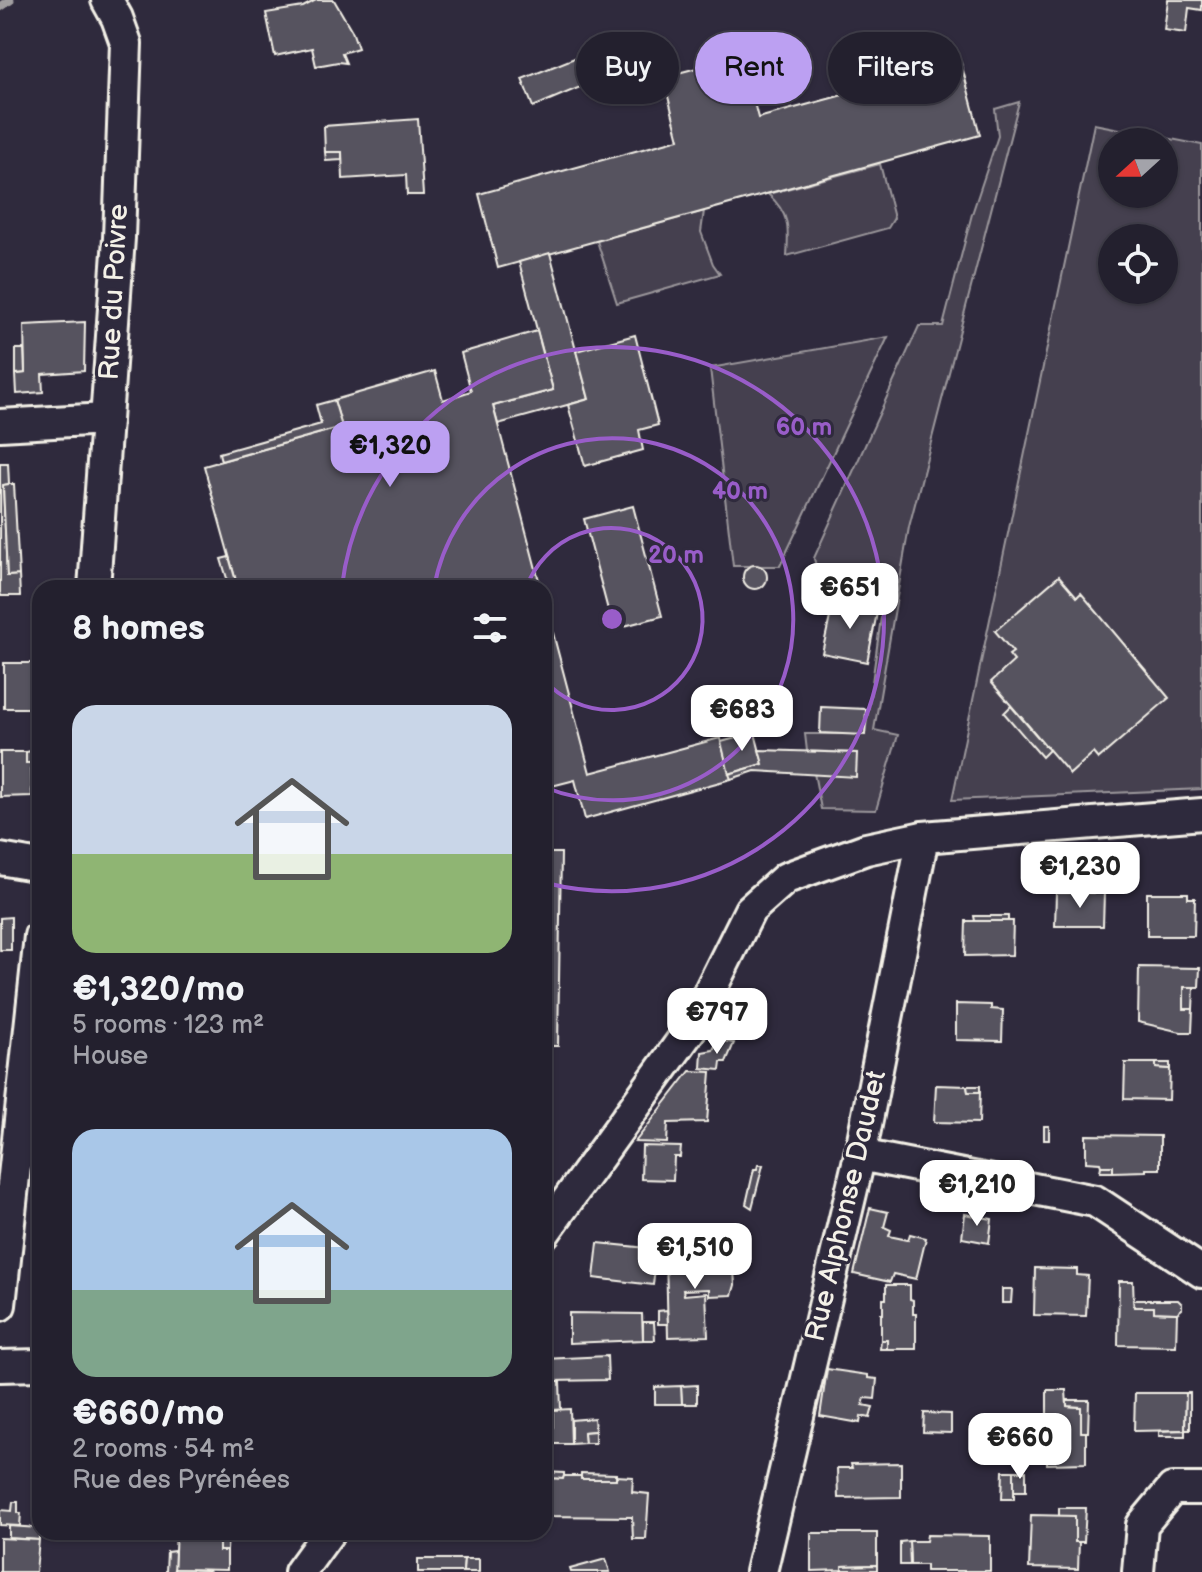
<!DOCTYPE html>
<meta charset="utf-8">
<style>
body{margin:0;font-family:"Balsamiq Sans",sans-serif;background:#2f2d3a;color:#f1f3f6;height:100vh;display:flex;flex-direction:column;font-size:30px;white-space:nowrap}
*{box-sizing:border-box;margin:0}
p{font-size:26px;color:#a3a3aa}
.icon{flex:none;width:44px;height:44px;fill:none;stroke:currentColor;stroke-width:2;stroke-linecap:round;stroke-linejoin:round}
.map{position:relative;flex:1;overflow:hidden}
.drawer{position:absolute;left:32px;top:580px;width:520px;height:960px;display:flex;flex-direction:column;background:#23202e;border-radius:24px;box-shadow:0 2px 6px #0004,0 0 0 2px #403e4a}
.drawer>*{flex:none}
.hud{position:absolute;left:576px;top:32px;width:506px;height:72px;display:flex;gap:16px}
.needle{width:52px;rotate:249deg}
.tools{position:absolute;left:1098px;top:128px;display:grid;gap:16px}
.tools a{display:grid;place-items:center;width:80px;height:80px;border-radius:50%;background:#23202e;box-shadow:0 2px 6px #0004,0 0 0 2px #403e4a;font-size:40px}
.price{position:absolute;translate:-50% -68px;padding:0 18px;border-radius:16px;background:#fff;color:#222;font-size:26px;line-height:52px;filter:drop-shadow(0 2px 4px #0008)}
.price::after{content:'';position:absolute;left:50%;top:48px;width:24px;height:18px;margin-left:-12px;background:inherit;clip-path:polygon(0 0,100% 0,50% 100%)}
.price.current{background:#bca0f2;color:#111}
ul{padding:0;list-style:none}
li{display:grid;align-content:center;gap:16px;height:424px;padding:0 40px}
li span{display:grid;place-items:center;height:248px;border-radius:24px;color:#555}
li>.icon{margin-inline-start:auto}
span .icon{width:144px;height:144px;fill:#fffc;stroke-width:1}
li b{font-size:34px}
h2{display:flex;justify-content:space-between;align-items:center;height:96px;padding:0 40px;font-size:34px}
.chip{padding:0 28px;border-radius:36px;background:#23202e;box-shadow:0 2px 6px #0004,0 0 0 2px #403e4a;font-size:28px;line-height:72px}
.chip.current{background:#bca0f2;color:#111}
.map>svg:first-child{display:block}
.green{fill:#454050;stroke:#9c989c;stroke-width:2;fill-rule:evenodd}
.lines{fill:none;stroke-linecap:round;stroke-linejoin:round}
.stream{stroke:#a19ea0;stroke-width:9}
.building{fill:#56525f;stroke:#f4f1e8;stroke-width:2}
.minor-casing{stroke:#f4f1e8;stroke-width:36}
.minor{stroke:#2f2a3d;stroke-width:30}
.ring{fill:none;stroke:#995dc9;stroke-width:4}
.labels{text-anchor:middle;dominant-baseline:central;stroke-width:6;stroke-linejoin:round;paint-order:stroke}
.street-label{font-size:28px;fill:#f4f1e8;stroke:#2f2a3d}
.centre{fill:#995dc9;stroke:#2f2a3d;stroke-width:4}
.ring-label{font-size:24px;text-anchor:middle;font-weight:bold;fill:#995dc9;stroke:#2f2a3d;stroke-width:6;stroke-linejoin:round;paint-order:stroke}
</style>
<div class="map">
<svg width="1202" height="1572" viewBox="0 0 1202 1572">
<rect width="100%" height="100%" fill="#2f2a3d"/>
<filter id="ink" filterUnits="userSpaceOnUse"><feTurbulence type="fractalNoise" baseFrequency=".0125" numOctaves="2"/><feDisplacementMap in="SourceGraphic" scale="16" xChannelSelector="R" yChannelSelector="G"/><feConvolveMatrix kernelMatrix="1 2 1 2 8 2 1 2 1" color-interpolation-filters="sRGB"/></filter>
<g filter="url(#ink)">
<g class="green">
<polygon points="1019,102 909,527 874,730 898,735 876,810 821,809 814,773 856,753 807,751 805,734 865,734 883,603 823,597 814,558 919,326 943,326 972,214 998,136 995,109"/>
<path d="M1094,124L1202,145V789L952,800ZM1112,142H1164V194H1112ZM1112,238H1164V290H1112Z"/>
<path d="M880,164L894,218L888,228L787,256C789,228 790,214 768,194Z"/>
<polygon points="704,211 701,232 713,264 720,274 617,303 597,241"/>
<polygon points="888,337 780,566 733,566 710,368"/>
</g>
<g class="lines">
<polyline class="stream" points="0,7 10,0"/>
</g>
<g class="building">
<polygon points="316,0 334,0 352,31 358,48 342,53 346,63 338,62 316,66 312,48 275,56 266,13 303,7"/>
<polygon points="1168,0 1202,0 1202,10 1189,8 1186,33 1164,30"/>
<polygon points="786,44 794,75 750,86 742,56"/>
<polygon points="587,53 597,80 533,107 522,79"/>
<polygon points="742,56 758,118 961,63 980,135 498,268 479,194 679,139 663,77"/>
<polygon points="418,119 423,195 407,195 406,175 343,179 342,152 325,152 324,126"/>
<polygon points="325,152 342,152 342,160 326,161"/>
<polygon points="550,253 589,399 498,424 493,406 553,390 519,262"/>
<polygon points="85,322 84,371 42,374 43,392 17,394 16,374 25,373 24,325"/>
<polygon points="537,331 553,390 493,406 541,588 238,588 204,466 342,427 334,400 435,371 443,400 471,391 461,353"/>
<polygon points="635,335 658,425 639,430 643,450 585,466 568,405 589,399 576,351"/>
<polygon points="16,349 24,349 25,373 16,374"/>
<polygon points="334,400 342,427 221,461 219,453 321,424 316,405"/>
<polygon points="0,463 8,463 9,484 3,485 7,576 19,575 20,596 1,596 0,592"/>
<polygon points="9,484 14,484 19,575 7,576 3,485"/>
<polygon points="633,506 662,616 613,629 584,519"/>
<polygon points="229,557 238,588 230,588 221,559"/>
<circle cx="755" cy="577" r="12"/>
<polygon points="1059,576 1077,597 1081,593 1169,698 1098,759 1093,753 1070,774 991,682 1014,661 1009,655 1013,652 995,631"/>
<polygon points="544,599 590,773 720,738 731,779 585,819 575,780 544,788"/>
<polygon points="834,599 878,608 867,662 822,653"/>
<polygon points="4,663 40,663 40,696 35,696 35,708 4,708"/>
<rect x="35" y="696" width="5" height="12"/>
<polygon points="1011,706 1049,750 1042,757 1004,713"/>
<polygon points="821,707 866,709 865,735 820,733"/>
<polygon points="755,733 763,764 729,774 721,742"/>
<polygon points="759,750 857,753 856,777 755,771 731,779 729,774 763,764"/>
<polygon points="31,751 31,763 26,763 26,752"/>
<polygon points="0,752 26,752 26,763 31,763 32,796 0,797"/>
<polygon points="544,853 561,853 558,1046 544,1046"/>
<polygon points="1099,887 1099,894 1065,893 1065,888"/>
<polygon points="1056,893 1104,893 1103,926 1055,926"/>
<polygon points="1147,893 1188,893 1188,898 1195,898 1194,936 1147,936"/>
<polygon points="974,916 1008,916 1008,922 975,921"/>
<polygon points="11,917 11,950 0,950 0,918"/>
<polygon points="966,921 1013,921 1012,955 965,956"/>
<polygon points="1139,967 1200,968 1199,987 1184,987 1184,1009 1193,1009 1192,1032 1181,1032 1138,1022"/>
<polygon points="1184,987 1194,987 1193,1009 1184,1009"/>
<polygon points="956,1004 991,1005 991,1009 1003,1010 1002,1041 956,1040"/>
<polygon points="718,1040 734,1043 726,1062 721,1062 720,1070 701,1068 702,1052 713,1050"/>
<polygon points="1125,1063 1156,1063 1156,1068 1170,1069 1169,1100 1124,1099"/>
<polygon points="1156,1063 1170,1063 1170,1069 1156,1068"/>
<polygon points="690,1071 711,1072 707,1122 668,1123 667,1143 635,1142"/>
<polygon points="936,1085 967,1086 968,1092 980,1092 979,1123 934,1122"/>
<polygon points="967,1086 980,1086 980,1092 968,1092"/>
<rect x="1044" y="1126" width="5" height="14"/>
<polygon points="1086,1135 1160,1136 1160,1169 1146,1169 1146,1171 1113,1172 1113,1166 1101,1166 1100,1163 1086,1162"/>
<polygon points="642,1146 681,1147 680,1157 674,1157 673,1180 641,1179"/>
<polygon points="758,1165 763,1165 752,1208 746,1204 754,1169 757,1169"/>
<polygon points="1101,1166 1113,1166 1113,1172 1100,1172"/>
<polygon points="870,1208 888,1212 884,1227 891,1230 889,1236 908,1240 910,1234 926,1238 916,1279 893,1274 890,1282 854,1274"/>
<polygon points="965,1214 992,1219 989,1243 962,1238"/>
<polygon points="40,1217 40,1244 37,1244 37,1218"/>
<polygon points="598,1243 657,1249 653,1285 594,1278"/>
<polygon points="733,1255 735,1285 732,1295 709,1296 709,1289 683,1290 684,1295 706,1293 708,1336 668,1337 666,1256"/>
<polygon points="1035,1268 1077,1269 1077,1275 1088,1276 1086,1316 1034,1315"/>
<polygon points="1119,1281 1133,1281 1134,1307 1154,1307 1154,1312 1177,1313 1176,1346 1118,1345"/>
<polygon points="886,1285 910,1285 910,1299 913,1300 913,1314 916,1314 916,1349 887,1349 887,1340 881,1340 881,1314 883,1314 883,1299 886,1299"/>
<polygon points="1002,1289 1012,1289 1011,1303 1002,1303"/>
<polygon points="1133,1300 1178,1300 1182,1304 1182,1309 1177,1313 1154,1312 1154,1307 1134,1307"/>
<polygon points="667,1310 668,1324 658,1324 658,1311"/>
<polygon points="569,1313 642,1314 643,1340 569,1343"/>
<polygon points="643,1322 654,1322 655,1340 643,1340"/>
<polygon points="881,1340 887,1340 887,1349 880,1349"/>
<polygon points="607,1356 608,1380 552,1381 552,1377 544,1377 544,1359"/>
<polygon points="827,1369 868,1375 868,1378 877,1379 875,1399 865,1398 863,1405 873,1407 870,1418 861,1416 860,1423 820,1416"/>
<polygon points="544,1377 552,1377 553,1427 544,1428"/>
<polygon points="552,1381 560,1381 561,1410 553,1410"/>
<polygon points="697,1385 697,1404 682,1404 681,1386"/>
<polygon points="681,1386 682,1404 655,1404 655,1387"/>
<polygon points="1047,1390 1066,1390 1067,1406 1081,1407 1081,1432 1086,1432 1086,1463 1047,1464"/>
<polygon points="1135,1393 1186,1393 1185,1430 1134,1431"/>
<polygon points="1186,1393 1190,1393 1190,1430 1185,1430"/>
<polygon points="1067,1400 1089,1400 1088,1432 1081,1432 1081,1407 1067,1406"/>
<polygon points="570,1409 571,1444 544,1444 544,1428 553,1427 553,1410"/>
<polygon points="924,1413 951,1414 951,1433 923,1432"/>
<polygon points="594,1418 595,1431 584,1432 585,1443 571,1444 571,1420"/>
<polygon points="1042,1419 1042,1443 1028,1443 1028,1420"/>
<polygon points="1185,1430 1185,1436 1159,1436 1159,1431"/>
<polygon points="595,1431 595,1443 585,1443 584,1432"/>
<polygon points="901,1463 901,1497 838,1498 837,1468 852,1468 851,1464"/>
<polygon points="1003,1471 1014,1471 1014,1499 1002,1499"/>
<rect x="1014" y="1471" width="12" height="20"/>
<polygon points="544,1472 564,1473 564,1476 563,1479 544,1478"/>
<polygon points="581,1473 616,1474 616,1479 581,1479"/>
<polygon points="564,1476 581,1476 581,1479 616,1479 616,1476 633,1477 632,1492 649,1494 646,1539 633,1539 632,1517 544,1516 544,1478 563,1479"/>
<polygon points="13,1502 18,1502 18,1513 21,1513 20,1526 0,1525 0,1510 12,1511"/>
<polygon points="1059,1508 1086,1508 1084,1542 1075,1542 1075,1516 1059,1516"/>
<polygon points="1031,1515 1075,1516 1075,1542 1079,1542 1078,1569 1029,1568"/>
<polygon points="9,1526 39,1528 39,1540 9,1538"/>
<polygon points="176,1532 219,1532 219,1551 227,1551 227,1570 174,1569"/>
<polygon points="219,1532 228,1532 227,1551 219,1551"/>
<polygon points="811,1533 877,1533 877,1565 842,1566 842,1570 811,1571"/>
<polygon points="927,1535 990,1536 990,1571 926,1571 926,1565 910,1565 909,1541 926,1541"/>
<polygon points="0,1538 39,1540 36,1572 0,1572"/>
<polygon points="909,1541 910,1565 900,1565 900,1542"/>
<polygon points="175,1551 174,1572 166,1572 167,1552"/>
<polygon points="418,1559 464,1559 463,1572 418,1572"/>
<polygon points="464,1559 479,1559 479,1572 463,1572"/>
<polygon points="606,1559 610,1572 571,1572 570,1569"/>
<polygon points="877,1565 877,1570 842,1570 842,1566"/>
<polygon points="174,1569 209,1570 208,1572 174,1572"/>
</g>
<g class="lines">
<g class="minor-casing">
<g id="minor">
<polyline points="0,425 106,419"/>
<polyline points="94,588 119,238 126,43 117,18 107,0"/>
<polyline points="0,859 40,866"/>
<polyline points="860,1155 1095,1201 1202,1272"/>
<polyline points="544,1233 692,1027 750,910 786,878 866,849 923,837 1202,814"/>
<polyline points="0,1305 40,936"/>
<polyline points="0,1366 40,1365"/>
<polyline points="300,1572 329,1532"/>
<polyline points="761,1572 860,1155 923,837"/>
<polyline points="1138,1572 1142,1525 1172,1489 1202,1489"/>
</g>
</g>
<use href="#minor" class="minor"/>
</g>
</g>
<g class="ring">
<path d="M526 588A91 91 0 1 1 544 680"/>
<path d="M434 588A181 181 0 1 1 544 787"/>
<path d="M342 586A272 272 0 1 1 546 883"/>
</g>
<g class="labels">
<g class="street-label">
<text transform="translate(114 292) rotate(-87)">Rue du Poivre</text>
<text transform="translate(846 1206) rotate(-77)">Rue Alphonse Daudet</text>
</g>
</g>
<circle cx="612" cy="619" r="12" class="centre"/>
<g class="ring-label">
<text x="804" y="435">60 m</text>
<text x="740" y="499">40 m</text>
<text x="676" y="563">20 m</text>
</g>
</svg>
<div class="tools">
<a><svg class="needle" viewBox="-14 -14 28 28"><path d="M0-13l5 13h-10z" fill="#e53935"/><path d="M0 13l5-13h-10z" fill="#a3a3aa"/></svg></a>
<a><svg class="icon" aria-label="locate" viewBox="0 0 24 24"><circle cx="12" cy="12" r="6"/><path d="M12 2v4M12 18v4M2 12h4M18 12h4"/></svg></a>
</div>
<b class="price current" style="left:390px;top:489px">€1,320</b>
<b class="price" style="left:850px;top:631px">€651</b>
<b class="price" style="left:742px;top:753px">€683</b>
<b class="price" style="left:1080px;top:910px">€1,230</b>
<b class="price" style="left:717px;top:1056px">€797</b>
<b class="price" style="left:977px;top:1228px">€1,210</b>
<b class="price" style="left:695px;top:1291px">€1,510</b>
<b class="price" style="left:1020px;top:1481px">€660</b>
<div class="hud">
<a class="chip">Buy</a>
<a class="chip current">Rent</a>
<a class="chip">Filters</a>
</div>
<section class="drawer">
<h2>8 homes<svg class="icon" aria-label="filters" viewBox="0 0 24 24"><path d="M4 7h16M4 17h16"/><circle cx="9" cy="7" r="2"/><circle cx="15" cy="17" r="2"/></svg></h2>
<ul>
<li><span style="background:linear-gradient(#c9d6e8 60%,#8fb573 0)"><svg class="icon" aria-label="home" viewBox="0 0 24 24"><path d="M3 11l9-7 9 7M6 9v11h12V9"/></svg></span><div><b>€1,320/mo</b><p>5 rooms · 123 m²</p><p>House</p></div></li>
<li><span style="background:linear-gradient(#a9c7e8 65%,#7fa58c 0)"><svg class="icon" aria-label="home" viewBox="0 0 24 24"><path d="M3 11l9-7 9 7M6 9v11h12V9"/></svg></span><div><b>€660/mo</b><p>2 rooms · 54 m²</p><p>Rue des Pyrénées</p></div></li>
</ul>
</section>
</div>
